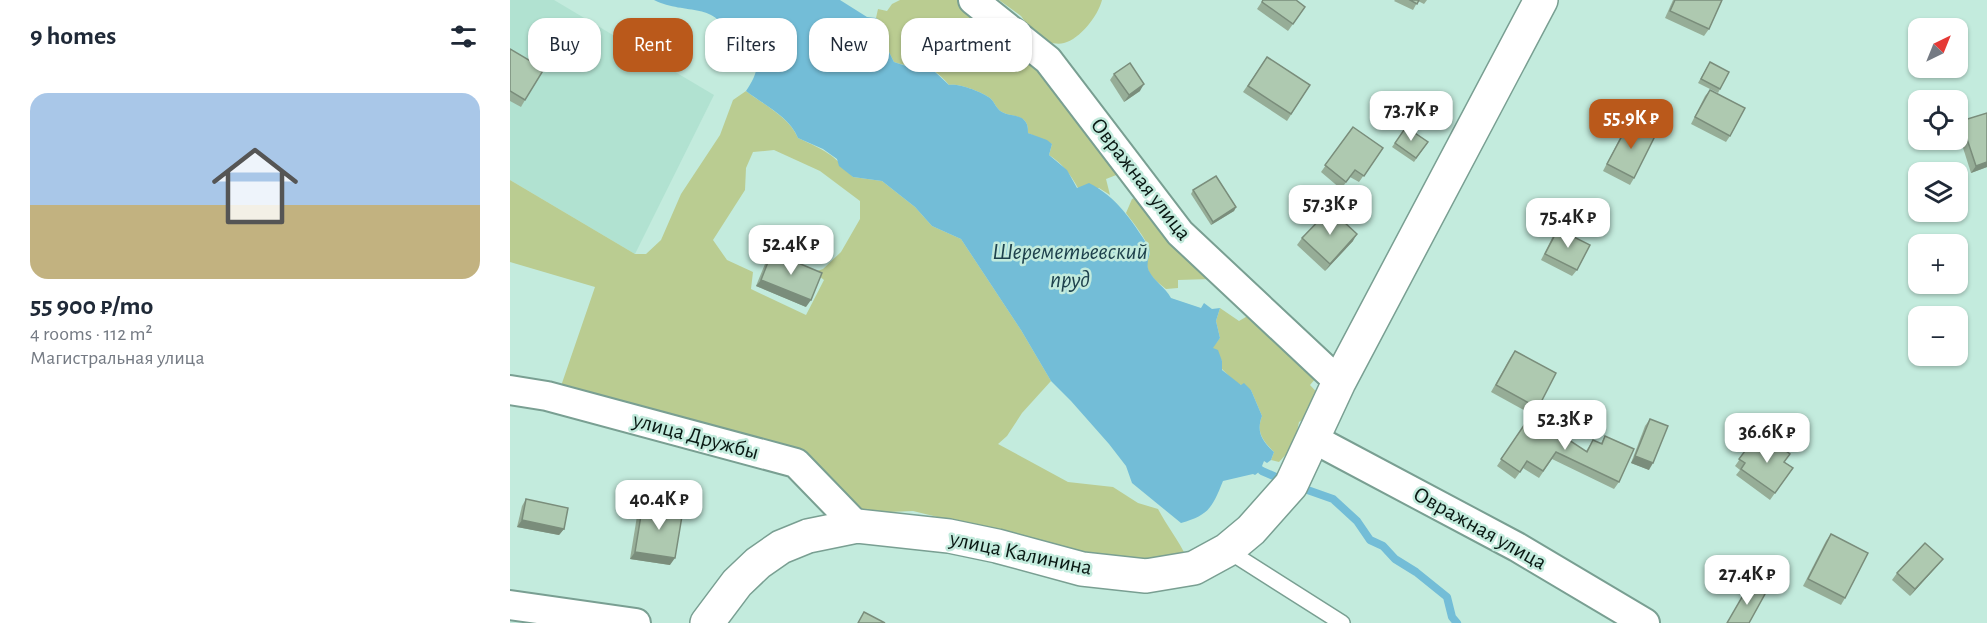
<!DOCTYPE html>
<meta charset="utf-8">
<style>
body{margin:0;font-family:"Alegreya Sans",sans-serif;background:#f6f6f7;color:#1f2937;height:100vh;display:flex;flex-direction:column;font-size:22px;white-space:nowrap}
*{box-sizing:border-box;margin:0}
p{font-size:20px;color:#747a83}
.icon{flex:none;width:33px;height:33px;fill:none;stroke:currentColor;stroke-width:2;stroke-linecap:round;stroke-linejoin:round}
.map{position:relative;flex:1;overflow:hidden}
.details{display:flex;flex-direction:column;background:#fff;width:510px}
.details>*{flex:none}
.top-card{position:absolute;left:18px;top:18px;width:570px;height:54px;display:flex;gap:12px}
.needle{width:39px;rotate:43deg}
.fabs{position:absolute;left:1398px;top:18px;display:grid;gap:12px}
.fabs a{display:grid;place-items:center;width:60px;height:60px;border-radius:12px;background:#fff;box-shadow:0 2px 4px #0004;font-size:30px}
.price{position:absolute;translate:-50% -51px;padding:0 14px;border-radius:12px;background:#fff;color:#222;font-size:20px;line-height:39px;filter:drop-shadow(0 2px 3px #0008)}
.price::after{content:'';position:absolute;left:50%;top:36px;width:18px;height:14px;margin-left:-9px;background:inherit;clip-path:polygon(0 0,100% 0,50% 100%)}
.price.current{background:#ba591b;color:#fff}
ul{padding:0;list-style:none}
li{display:grid;align-content:center;gap:12px;height:318px;padding:0 30px}
li span{display:grid;place-items:center;height:186px;border-radius:18px;color:#555}
li>.icon{margin-inline-start:auto}
span .icon{width:108px;height:108px;fill:#fffc;stroke-width:1}
li b{font-size:26px}
h2{display:flex;justify-content:space-between;align-items:center;height:72px;padding:0 30px;font-size:26px}
.pill{padding:0 21px;border-radius:18px;background:#fff;box-shadow:0 2px 4px #0004;font-size:21px;line-height:54px}
.pill.current{background:#ba591b;color:#fff}
main{display:flex;flex:1;min-height:0}
.map>svg:first-child{display:block}
.built{fill:#b1e2d1}
.green{fill:#bacc91;fill-rule:evenodd}
.water{fill:#73bdd7}
.lines{fill:none;stroke-linecap:round;stroke-linejoin:round}
.stream{stroke:#73bdd7;stroke-width:8}
.lane-casing{stroke:#799f92;stroke-width:18}
.street-casing{stroke:#799f92;stroke-width:32}
.secondary-casing{stroke:#799f92;stroke-width:36}
.lane{stroke:#fff;stroke-width:15}
.street{stroke:#fff;stroke-width:28}
.secondary{stroke:#fff;stroke-width:33}
.wall{fill:#96ad97}
.shaded-wall{fill:#7a8d7b}
.building{fill:#aec9b0;stroke:#7a8d7b;stroke-width:1.5}
.labels{text-anchor:middle;dominant-baseline:central;stroke-width:5;stroke-linejoin:round;paint-order:stroke}
.street-label{font-size:22px;fill:#091813;stroke:#c3ebdd}
.water-label{font-size:24px;font-style:italic;fill:#1f424d;stroke:#c3ebdd}
</style>
<main>
<section class="details">
<h2>9 homes<svg class="icon" aria-label="filters" viewBox="0 0 24 24"><path d="M4 7h16M4 17h16"/><circle cx="9" cy="7" r="2"/><circle cx="15" cy="17" r="2"/></svg></h2>
<ul>
<li><span style="background:linear-gradient(#a9c7e8 60%,#c2b280 0)"><svg class="icon" aria-label="home" viewBox="0 0 24 24"><path d="M3 11l9-7 9 7M6 9v11h12V9"/></svg></span><div><b>55 900 ₽/mo</b><p>4 rooms · 112 m²</p><p>Магистральная улица</p></div></li>
</ul>
</section>
<div class="map">
<svg width="1477" height="623" viewBox="0 0 1477 623">
<rect width="100%" height="100%" fill="#c3ebdd"/>
<polygon class="built" points="0,0 44,0 204,95 125,254 0,180"/>
<g class="green">
<path d="M390,0H447L533,64L614,172L596,179L600,195L589,188H568C561,175 552,163 539,155L542,144L518,133C518,128 518,124 514,120C509,115 499,116 492,112C486,109 485,102 480,98C472,92 449,83 439,85C418,59 409,71 384,62L377,48V29L366,18L368,9L377,11L382,4Z"/>
<path d="M489,0H592C588,16 570,39 554,43C547,45 536,42 529,41L511,16Z"/>
<path d="M236,91C254,105 279,117 288,138C316,151 322,153 343,177L372,181L405,207L422,226L451,239L511,330L541,381L512,413L497,436L488,444L558,482L603,487L628,503L648,509C657,526 669,541 677,558L591,561L485,531L403,511L354,513L288,455L51,386L85,287L0,262V180L125,254H136L151,240L171,194L210,135L223,100ZM264,150L310,171L350,201V219L331,252L313,269L304,272L314,280L296,315L241,289L243,272L217,260L203,240L235,190L236,168L243,152Z"/>
<path d="M628,196L700,279L668,280V288L656,289C649,283 636,274 637,263C638,257 641,255 639,249C635,237 624,224 616,213L622,199Z"/>
<path d="M710,308L729,321L741,314L811,372L800,385L814,400L804,413L789,422C785,441 783,448 769,462L761,460L764,452C752,440 746,432 752,416L741,390L725,382L712,369V361L702,348L710,338L706,321Z"/>
</g>
<path class="water" d="M144,0H330L357,17L366,18L377,29V48L384,62L396,66L403,59L424,71L439,85C449,83 472,92 480,98C485,102 486,109 492,112C499,116 510,115 514,120C518,124 518,128 518,133L537,140L542,144L539,155L557,170L567,188L579,183C607,197 622,221 639,247C641,255 635,263 639,271C644,281 655,287 661,298L691,308L694,303L702,309L710,308L706,321L710,338L703,348L708,350L712,361V370L731,385L734,383L741,390L752,416C746,432 752,441 764,452L761,460L757,463L754,461L752,466L754,468L745,475L743,474L713,481C702,508 699,515 671,523L622,483L616,466L599,444L561,401L541,381L511,330L451,239L422,226L405,207L372,181L343,177L329,166L327,159L313,149L288,138C279,116 254,105 236,91C245,78 254,60 238,49C233,45 226,43 220,40C207,0 177,16 144,0Z"/>
<g class="lines">
<g class="stream">
<polyline points="752,471 775,481"/>
<polyline points="789,487 823,499 847,521 860,540 873,546 885,559 906,572 937,597 942,617 947,623"/>
</g>
<g class="lane-casing">
<polyline id="lane" points="717,550 832,623"/>
</g>
<g class="street-casing">
<g id="street">
<polyline points="463,0 538,60 670,233 829,382"/>
<polyline points="0,390 37,396 286,463 347,526"/>
<polyline points="802,438 1007,547 1135,623"/>
<polyline points="0,605 126,623"/>
</g>
</g>
<g class="secondary-casing">
<polyline id="secondary" points="197,623 227,583 248,563 271,547 298,536 347,526 439,536 487,546 572,569 636,576 684,568 717,550 741,530 781,485 829,382 1031,0"/>
</g>
<use href="#lane" class="lane"/>
<use href="#street" class="street"/>
<use href="#secondary" class="secondary"/>
</g>
<g class="wall">
<polygon points="753,0 795,7 778,31 747,9"/>
<polygon points="885,0 917,0 914,4 908,1 903,10 884,1"/>
<polygon points="1163,0 1212,0 1199,29 1194,36 1155,18"/>
<polygon points="0,49 15,100 11,107 0,101"/>
<polygon points="757,57 800,85 777,121 733,92"/>
<polygon points="1200,62 1210,89 1208,93 1188,83"/>
<polygon points="604,74 630,91 614,102 600,80"/>
<polygon points="1200,90 1220,136 1216,142 1181,124 1195,96"/>
<polygon points="1477,113 1477,167 1461,173 1448,132 1448,126 1451,121"/>
<polygon points="1119,123 1124,178 1120,185 1093,171 1114,130"/>
<polygon points="843,127 873,148 849,182 840,177 831,189 811,172"/>
<polygon points="896,127 918,142 904,162 882,147"/>
<polygon points="683,190 726,207 724,211 701,225 681,194"/>
<polygon points="1048,229 1067,270 1062,276 1031,260 1043,236"/>
<polygon points="792,238 843,241 815,271 787,245"/>
<polygon points="262,252 296,307 246,286 257,259"/>
<polygon points="1005,351 1028,408 1023,415 981,392 1000,358"/>
<polygon points="1021,415 1076,451 1083,440 1091,443 1095,436 1109,482 1104,489 1042,459 1029,478 1013,468 1005,479 987,466"/>
<polygon points="1140,419 1139,470 1121,463 1135,426"/>
<polygon points="1243,440 1283,468 1260,500 1226,475 1230,470 1225,466"/>
<polygon points="16,499 54,529 49,535 7,527 12,506"/>
<polygon points="133,503 160,565 120,559 128,510"/>
<polygon points="1321,534 1335,598 1331,605 1293,586 1316,541"/>
<polygon points="1428,565 1400,596 1382,580 1387,573"/>
</g>
<g class="shaded-wall">
<polygon points="634,84 630,91 614,102 619,95"/>
<polygon points="1477,162 1477,167 1461,173 1466,166"/>
<polygon points="726,207 724,211 701,225 703,222"/>
<polygon points="847,234 843,241 815,271 820,264"/>
<polygon points="251,280 301,300 296,307 246,286"/>
<polygon points="1125,456 1143,463 1139,470 1121,463"/>
<polygon points="12,520 54,529 49,535 7,527"/>
<polygon points="125,552 165,558 160,565 120,559"/>
<polygon points="1433,559 1428,565 1400,596 1405,589"/>
</g>
<g class="building">
<polygon points="753,0 786,0 795,7 783,24 752,2"/>
<polygon points="900,0 909,0 907,4"/>
<polygon points="1165,0 1212,0 1199,29 1160,11"/>
<polygon points="0,49 34,69 15,100 0,91"/>
<polygon points="757,57 800,85 781,114 738,86"/>
<polygon points="1200,62 1219,72 1210,89 1191,79"/>
<polygon points="620,63 634,84 619,95 604,74"/>
<polygon points="1200,90 1235,108 1220,136 1185,117"/>
<polygon points="1477,113 1477,162 1466,166 1451,121"/>
<polygon points="1119,123 1145,136 1124,178 1097,164"/>
<polygon points="843,127 873,148 854,176 845,170 836,182 815,165"/>
<polygon points="896,127 918,142 906,158 885,143"/>
<polygon points="706,176 726,207 703,222 683,190"/>
<polygon points="820,209 847,234 820,264 792,238"/>
<polygon points="1048,229 1080,245 1067,270 1035,254"/>
<polygon points="262,252 312,273 301,300 251,280"/>
<polygon points="1005,351 1046,373 1028,408 986,385"/>
<polygon points="1021,415 1077,452 1083,440 1092,444 1095,436 1124,449 1109,482 1046,452 1033,471 1017,461 1010,472 991,459"/>
<polygon points="1140,419 1158,426 1143,463 1125,456"/>
<polygon points="1258,438 1280,454 1274,462 1283,468 1265,493 1231,469 1235,463 1229,459 1243,440 1252,447"/>
<polygon points="16,499 58,508 54,529 12,520"/>
<polygon points="133,503 173,510 165,558 125,552"/>
<polygon points="1321,534 1358,553 1335,598 1298,579"/>
<polygon points="1415,543 1433,559 1405,589 1387,573"/>
<polygon points="1239,585 1255,594 1239,623 1217,623"/>
<polygon points="354,612 375,623 348,623"/>
</g>
<g class="labels">
<g class="street-label">
<text transform="translate(631 179) rotate(52)">Овражная улица</text>
<text transform="translate(186 436) rotate(15)">улица Дружбы</text>
<text transform="translate(970 528) rotate(29)">Овражная улица</text>
<text transform="translate(511 553) rotate(12)">улица Калинина</text>
</g>
<g class="water-label">
<text x="560" y="252">Шереметьевский<tspan x="560" dy="28">пруд</tspan></text>
</g>
</g>
</svg>
<div class="fabs">
<a><svg class="needle" viewBox="-14 -14 28 28"><path d="M0-13l5 13h-10z" fill="#e53935"/><path d="M0 13l5-13h-10z" fill="#747a83"/></svg></a>
<a><svg class="icon" aria-label="locate" viewBox="0 0 24 24"><circle cx="12" cy="12" r="6"/><path d="M12 2v4M12 18v4M2 12h4M18 12h4"/></svg></a>
<a><svg class="icon" aria-label="layers" viewBox="0 0 24 24"><path d="M12 4l9 5-9 5-9-5zM3 14l9 5 9-5"/></svg></a>
<a>+</a>
<a>−</a>
</div>
<b class="price" style="left:901px;top:142px">73.7K ₽</b>
<b class="price current" style="left:1121px;top:150px">55.9K ₽</b>
<b class="price" style="left:820px;top:236px">57.3K ₽</b>
<b class="price" style="left:1058px;top:249px">75.4K ₽</b>
<b class="price" style="left:281px;top:276px">52.4K ₽</b>
<b class="price" style="left:1055px;top:451px">52.3K ₽</b>
<b class="price" style="left:1257px;top:464px">36.6K ₽</b>
<b class="price" style="left:149px;top:531px">40.4K ₽</b>
<b class="price" style="left:1237px;top:606px">27.4K ₽</b>
<div class="top-card">
<a class="pill">Buy</a>
<a class="pill current">Rent</a>
<a class="pill">Filters</a>
<a class="pill">New</a>
<a class="pill">Apartment</a>
</div>
</div>
</main>
